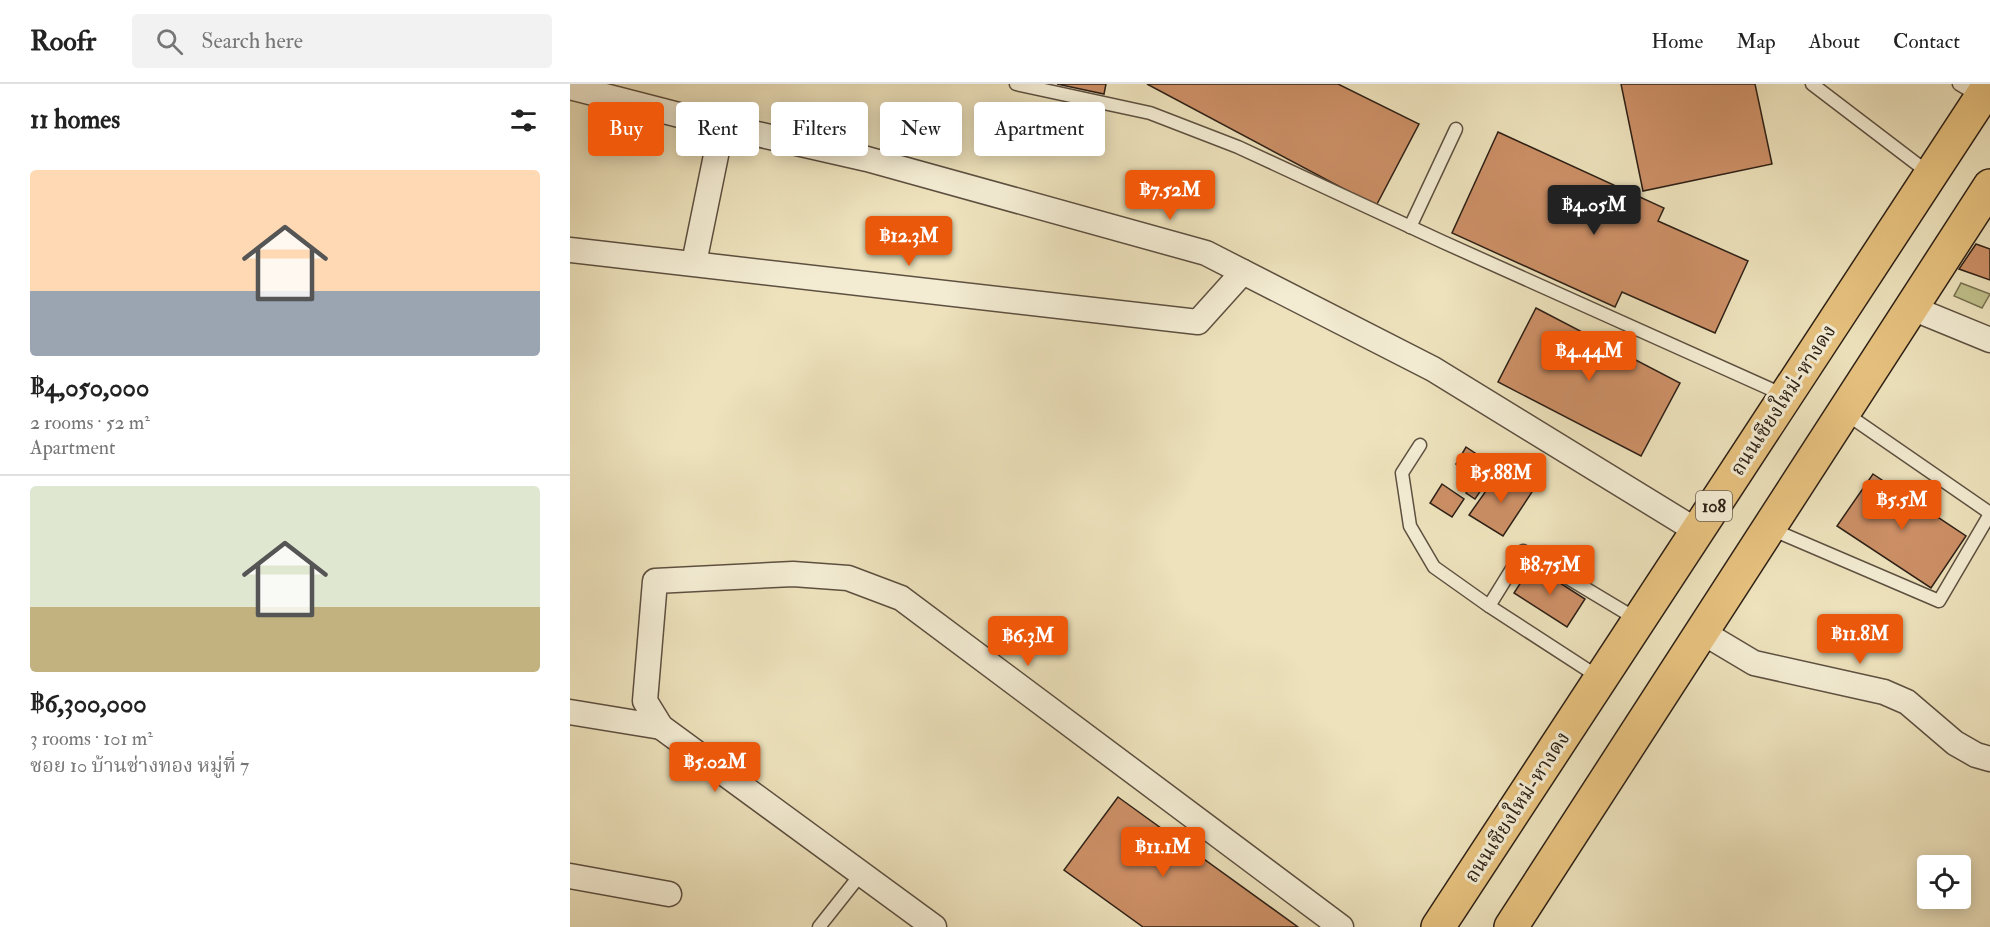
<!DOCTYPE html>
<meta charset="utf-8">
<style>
body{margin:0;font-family:"IM FELL Double Pica","Noto Serif Thai",serif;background:#f2f2f2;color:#222;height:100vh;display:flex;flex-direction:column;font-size:22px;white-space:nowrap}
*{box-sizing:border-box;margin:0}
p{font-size:20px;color:#767676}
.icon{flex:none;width:33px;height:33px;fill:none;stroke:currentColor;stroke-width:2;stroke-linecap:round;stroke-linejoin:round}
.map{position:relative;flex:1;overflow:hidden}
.sheet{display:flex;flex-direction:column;background:#fff;width:570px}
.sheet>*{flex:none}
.guide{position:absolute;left:18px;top:18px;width:570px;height:54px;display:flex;gap:12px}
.fabs{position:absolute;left:1347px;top:771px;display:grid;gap:12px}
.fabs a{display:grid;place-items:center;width:54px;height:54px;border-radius:6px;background:#fff;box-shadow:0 3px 15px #0003;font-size:30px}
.price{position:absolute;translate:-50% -51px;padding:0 14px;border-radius:6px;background:#ea580c;color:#fff;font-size:20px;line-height:39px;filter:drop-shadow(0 2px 3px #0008)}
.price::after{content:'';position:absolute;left:50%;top:36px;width:18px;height:14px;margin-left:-9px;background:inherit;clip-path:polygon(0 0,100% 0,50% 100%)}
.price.on{background:#222;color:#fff}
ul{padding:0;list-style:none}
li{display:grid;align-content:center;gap:12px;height:318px;padding:0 30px}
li+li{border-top:2px solid #e0e0e0}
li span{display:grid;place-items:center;height:186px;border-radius:6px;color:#555}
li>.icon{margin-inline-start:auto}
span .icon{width:108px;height:108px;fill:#fffc;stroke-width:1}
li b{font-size:26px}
h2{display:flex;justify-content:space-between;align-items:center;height:72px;padding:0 30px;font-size:26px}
.chip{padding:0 21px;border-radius:6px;background:#fff;box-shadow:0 3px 15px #0003;font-size:21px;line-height:54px}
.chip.on{background:#ea580c;color:#fff}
header{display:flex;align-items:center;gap:36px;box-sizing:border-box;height:84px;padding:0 30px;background:#fff;border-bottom:2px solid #e0e0e0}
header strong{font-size:28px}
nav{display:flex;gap:33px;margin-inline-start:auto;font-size:21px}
.search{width:420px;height:54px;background:#f2f2f2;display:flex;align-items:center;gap:15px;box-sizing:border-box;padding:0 21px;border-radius:6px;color:#767676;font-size:22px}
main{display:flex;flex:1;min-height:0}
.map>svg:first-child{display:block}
.green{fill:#c0c08b;stroke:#767050;stroke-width:1.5}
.building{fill:#cc8f66;stroke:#2d2016;stroke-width:1.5}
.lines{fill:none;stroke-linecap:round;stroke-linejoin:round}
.lane-casing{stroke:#5d5040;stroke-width:15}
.street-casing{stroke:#5d5040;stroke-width:27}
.primary-casing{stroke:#2d2016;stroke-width:36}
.lane{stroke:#f3ecd3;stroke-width:12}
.street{stroke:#f3ecd3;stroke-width:24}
.primary{stroke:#e6c17e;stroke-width:33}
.labels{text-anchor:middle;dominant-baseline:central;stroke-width:6;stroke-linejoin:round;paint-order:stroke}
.shield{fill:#f3ecd3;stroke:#685d4f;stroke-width:1.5}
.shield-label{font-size:18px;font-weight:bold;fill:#2d2016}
.street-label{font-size:20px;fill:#2d2016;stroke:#f3ecd3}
</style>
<header>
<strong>Roofr</strong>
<div class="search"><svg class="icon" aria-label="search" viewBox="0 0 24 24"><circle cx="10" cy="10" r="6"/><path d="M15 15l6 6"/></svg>Search here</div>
<nav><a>Home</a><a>Map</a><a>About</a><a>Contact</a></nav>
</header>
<main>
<section class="sheet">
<h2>11 homes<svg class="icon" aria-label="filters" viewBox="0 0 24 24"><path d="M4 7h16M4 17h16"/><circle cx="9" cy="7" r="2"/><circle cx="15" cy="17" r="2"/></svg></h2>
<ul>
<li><span style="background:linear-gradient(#ffd9b3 65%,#9aa5b1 0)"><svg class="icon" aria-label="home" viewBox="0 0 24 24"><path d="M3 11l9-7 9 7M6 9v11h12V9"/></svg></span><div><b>฿4,050,000</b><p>2 rooms · 52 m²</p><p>Apartment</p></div></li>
<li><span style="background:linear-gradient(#dfe7d0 65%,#c2b280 0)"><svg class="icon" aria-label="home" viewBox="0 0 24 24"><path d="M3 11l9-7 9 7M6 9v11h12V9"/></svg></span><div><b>฿6,300,000</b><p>3 rooms · 101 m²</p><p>ซอย 10 บ้านช่างทอง หมู่ที่ 7</p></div></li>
</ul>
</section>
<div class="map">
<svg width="1420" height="843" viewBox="0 0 1420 843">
<rect width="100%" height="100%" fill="#ede2bc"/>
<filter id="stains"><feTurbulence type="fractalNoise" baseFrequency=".00333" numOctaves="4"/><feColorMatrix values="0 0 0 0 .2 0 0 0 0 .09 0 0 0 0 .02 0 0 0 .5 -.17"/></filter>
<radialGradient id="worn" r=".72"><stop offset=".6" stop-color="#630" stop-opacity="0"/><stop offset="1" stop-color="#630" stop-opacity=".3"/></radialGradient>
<polygon class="green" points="1391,199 1420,210 1412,224 1384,212"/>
<g class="building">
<polygon points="487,0 536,0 534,10"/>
<polygon points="577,0 768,0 849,40 806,122"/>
<polygon points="1051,0 1185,0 1202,80 1073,107"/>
<polygon points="928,48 1094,124 1088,137 1178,177 1145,249 1052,208 1045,223 882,149"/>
<polygon points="1406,160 1420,165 1420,196 1389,185"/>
<polygon points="966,224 1110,299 1071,372 928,298"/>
<polygon points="896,363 914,375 903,391 886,380"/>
<polygon points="914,380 924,387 905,415 896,409"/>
<polygon points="930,387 962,408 933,452 899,431"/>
<polygon points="1303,390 1396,452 1361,504 1267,442"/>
<polygon points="872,400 894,415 882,433 860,419"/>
<polygon points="962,481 1015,515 997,543 944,509"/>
<polygon points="548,713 728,843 573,843 494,786"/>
</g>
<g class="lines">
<g class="lane-casing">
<g id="lane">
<polyline points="446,0 580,29 668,63 873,158 1216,312"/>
<polyline points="1242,0 1360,90"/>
<polyline points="1389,0 1411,13"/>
<polyline points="840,143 886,45"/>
<polyline points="1275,329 1420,429"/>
<polyline points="850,361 832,389 840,442 864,483 919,522"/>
<polyline points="1201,445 1369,517 1420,430"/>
<polyline points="1030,594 919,522 953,467 1068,536"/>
<polyline points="249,843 291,790"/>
</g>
</g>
<g class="street-casing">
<g id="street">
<polyline points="0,3 152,42 297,75 636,169 863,285 1127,447"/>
<polyline points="0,166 628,238 673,188"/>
<polyline points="124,179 152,42"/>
<polyline points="1342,224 1420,256"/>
<polyline points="1132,548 1184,579 1314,608 1337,618 1385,659 1406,671 1420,675"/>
<polyline points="0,628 91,643"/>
<polyline points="0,792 99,810"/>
<polyline points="364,843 91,643 75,617 85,497 223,490 278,494 331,514 771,843"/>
</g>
</g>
<g class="primary-casing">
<g id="primary">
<polyline points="868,843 1420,0"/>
<polyline points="941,843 1420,102"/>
</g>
</g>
<use href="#lane" class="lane"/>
<use href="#street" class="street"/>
<use href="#primary" class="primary"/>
</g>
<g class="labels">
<rect class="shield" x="1126" y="407" width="36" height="30" rx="4.5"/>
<g class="shield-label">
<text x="1144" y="422">108</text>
</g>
<g class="street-label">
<text transform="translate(1213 316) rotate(-57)">ถนนเชียงใหม่-หางดง</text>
<text transform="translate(947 723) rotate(-57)">ถนนเชียงใหม่-หางดง</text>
</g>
</g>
<rect width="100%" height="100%" filter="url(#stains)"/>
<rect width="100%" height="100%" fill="url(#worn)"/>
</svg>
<div class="fabs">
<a><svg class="icon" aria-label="locate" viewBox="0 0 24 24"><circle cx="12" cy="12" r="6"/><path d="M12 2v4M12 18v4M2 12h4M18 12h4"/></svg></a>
</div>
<b class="price" style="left:600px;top:137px">฿7.52M</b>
<b class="price on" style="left:1024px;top:152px">฿4.05M</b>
<b class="price" style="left:339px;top:183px">฿12.3M</b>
<b class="price" style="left:1019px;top:298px">฿4.44M</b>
<b class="price" style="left:931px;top:420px">฿5.88M</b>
<b class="price" style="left:1332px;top:447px">฿5.5M</b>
<b class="price" style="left:980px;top:512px">฿8.75M</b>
<b class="price" style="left:1290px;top:581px">฿11.8M</b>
<b class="price" style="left:458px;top:583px">฿6.3M</b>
<b class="price" style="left:145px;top:709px">฿5.02M</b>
<b class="price" style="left:593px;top:794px">฿11.1M</b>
<div class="guide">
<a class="chip on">Buy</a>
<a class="chip">Rent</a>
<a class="chip">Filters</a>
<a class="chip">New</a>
<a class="chip">Apartment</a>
</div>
</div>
</main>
